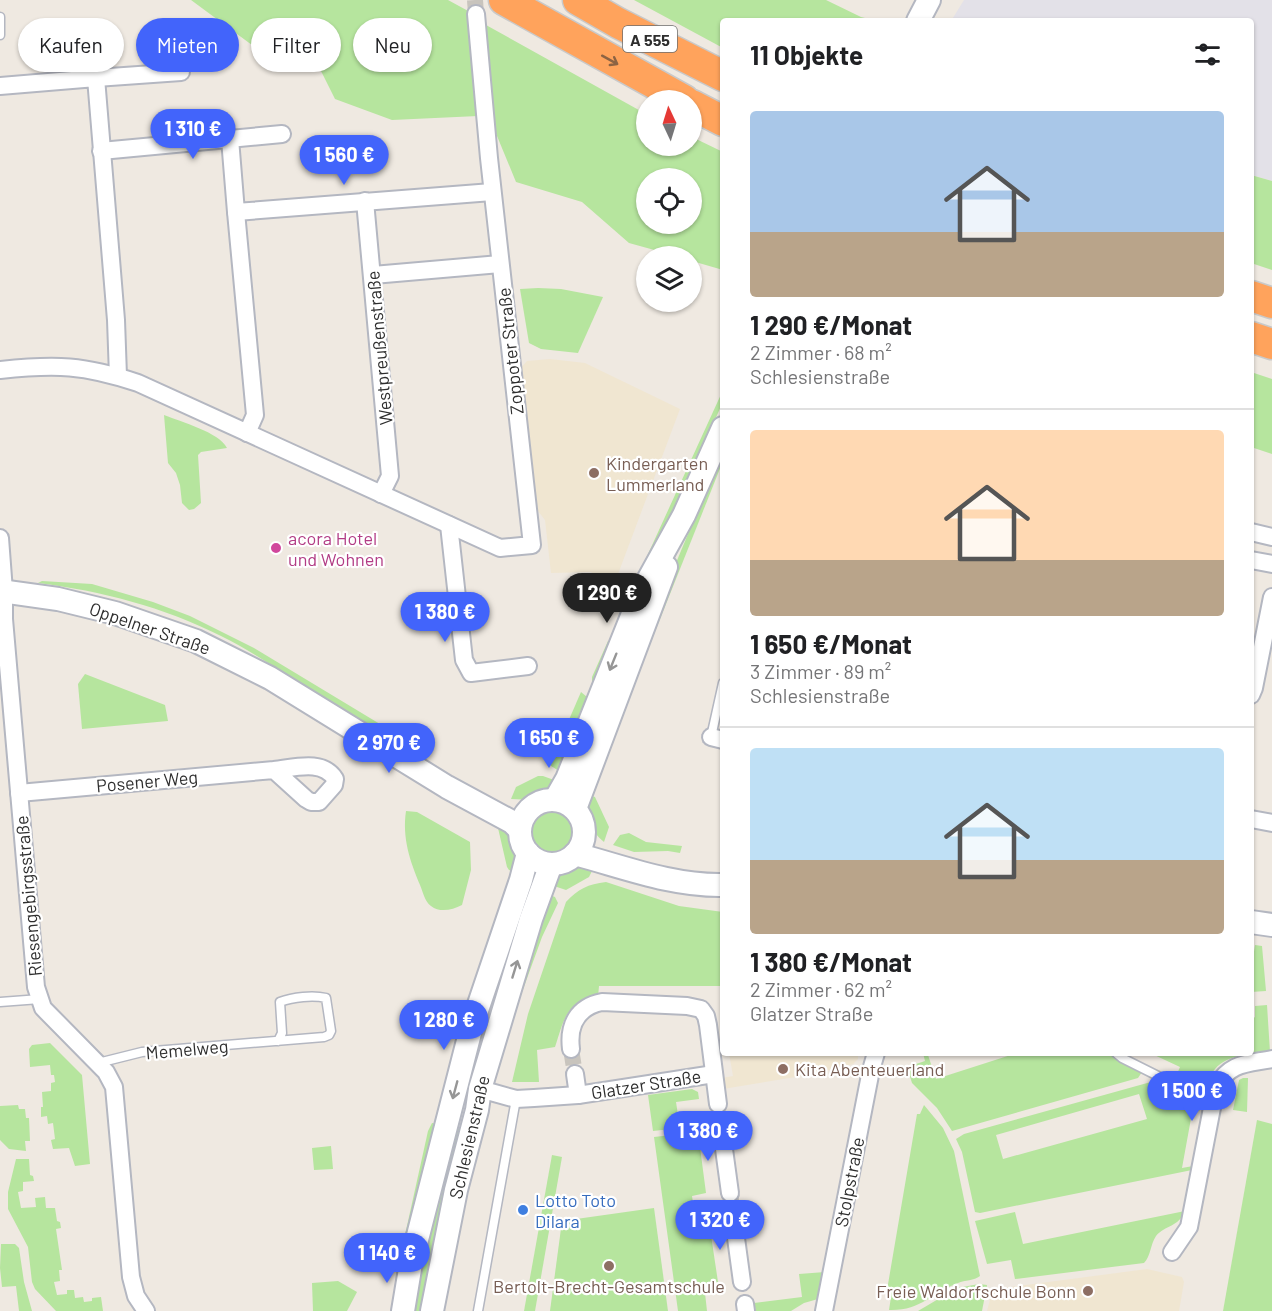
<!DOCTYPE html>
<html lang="de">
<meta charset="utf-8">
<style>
body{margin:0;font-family:Barlow,sans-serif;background:#f6f6f6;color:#202124;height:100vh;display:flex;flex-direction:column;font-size:22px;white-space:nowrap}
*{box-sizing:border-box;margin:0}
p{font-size:20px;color:#757577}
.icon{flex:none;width:33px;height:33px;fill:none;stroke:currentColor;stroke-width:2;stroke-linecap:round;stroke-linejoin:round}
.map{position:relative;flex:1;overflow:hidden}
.panel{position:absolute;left:720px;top:18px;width:534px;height:1038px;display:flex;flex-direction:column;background:#fff;border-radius:6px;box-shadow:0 2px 4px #0004}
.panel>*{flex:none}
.banner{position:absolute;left:18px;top:18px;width:570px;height:54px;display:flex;gap:12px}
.needle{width:39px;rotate:356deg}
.fabs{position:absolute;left:636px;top:90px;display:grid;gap:12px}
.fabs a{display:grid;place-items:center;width:66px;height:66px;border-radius:50%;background:#fff;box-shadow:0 2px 4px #0004;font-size:30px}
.price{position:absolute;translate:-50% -51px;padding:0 14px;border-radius:21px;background:#4264fb;color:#fff;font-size:20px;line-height:39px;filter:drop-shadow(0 2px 3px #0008)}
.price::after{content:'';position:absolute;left:50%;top:36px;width:18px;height:14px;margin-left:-9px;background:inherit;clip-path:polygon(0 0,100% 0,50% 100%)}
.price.selected{background:#222;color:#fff}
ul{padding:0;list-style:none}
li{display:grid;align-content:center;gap:12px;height:318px;padding:0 30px}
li+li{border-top:2px solid #e0e0e0}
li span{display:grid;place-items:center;height:186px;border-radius:6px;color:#555}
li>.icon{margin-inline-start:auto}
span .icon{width:108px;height:108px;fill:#fffc;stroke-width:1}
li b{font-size:26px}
h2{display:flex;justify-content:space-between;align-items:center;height:72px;padding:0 30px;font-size:26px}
.pill{padding:0 21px;border-radius:27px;background:#fff;box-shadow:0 2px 4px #0004;font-size:21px;line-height:54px}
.pill.selected{background:#4264fb;color:#fff}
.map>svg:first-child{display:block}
.industrial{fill:#e3e1e8}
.education{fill:#f0e6d1}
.green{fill:#b6e59e;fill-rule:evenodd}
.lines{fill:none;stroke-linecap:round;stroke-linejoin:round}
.street-tunnel{stroke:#c8c4bd;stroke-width:16;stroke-dasharray:16 8;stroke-linecap:butt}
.lane-casing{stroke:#b4b7c1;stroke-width:11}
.street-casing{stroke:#b4b7c1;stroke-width:20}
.secondary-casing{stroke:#b4b7c1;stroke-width:26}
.highway-casing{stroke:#c9c9c9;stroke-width:33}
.lane{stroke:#fff;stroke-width:8}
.street{stroke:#fff;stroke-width:16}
.secondary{stroke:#fff;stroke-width:22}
.highway{stroke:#ffa35c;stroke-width:30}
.oneway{stroke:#8c6343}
.oneway2{stroke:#969696}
.education-dot{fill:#8d6e63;stroke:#fff;stroke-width:2}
.hotel-dot{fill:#d1479c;stroke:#fff;stroke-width:2}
.shop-dot{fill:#3f7fe0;stroke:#fff;stroke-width:2}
.labels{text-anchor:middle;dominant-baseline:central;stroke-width:4.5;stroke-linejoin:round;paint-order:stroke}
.shield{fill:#fff;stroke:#6d6d6d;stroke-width:1.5}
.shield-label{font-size:16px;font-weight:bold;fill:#2e2e2e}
.street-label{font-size:18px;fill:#2e2e2e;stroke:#fff}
.education-label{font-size:18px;fill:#785e54;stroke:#fff;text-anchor:start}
.hotel-label{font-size:18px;fill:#b23c85;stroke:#fff;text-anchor:start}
.shop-label{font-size:18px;fill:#366cbe;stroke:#fff;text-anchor:start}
</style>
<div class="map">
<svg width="1272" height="1311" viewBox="0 0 1272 1311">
<rect width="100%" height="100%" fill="#efe9e1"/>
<polygon class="industrial" points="964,0 1272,0 1272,181 1251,175 1251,21 951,21"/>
<g class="education">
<polygon points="550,359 585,363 680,409 612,590 591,572 551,573 545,520 538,511 520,369 527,361"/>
<polygon points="729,1053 858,1053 858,1059 853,1064 814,1074 723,1089 722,1078 733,1076"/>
<polygon points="1147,1269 1182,1277 1184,1282 1179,1311 987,1311 992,1292 996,1289"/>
</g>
<g class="green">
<polygon points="191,0 448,0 470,12 478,116 392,120 335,99 312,53 268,57"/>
<polygon points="634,0 826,0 861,17 877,21 723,21 723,48"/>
<path d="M486,25L646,114V146H692V137L723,152V270L692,261V256H676L629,243L582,202L516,182L490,119ZM646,178H692V224H646Z"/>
<polygon points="1251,175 1272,181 1272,270 1251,263"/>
<polygon points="538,288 561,289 603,297 578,353 541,349 529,343 520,289"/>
<polygon points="1251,372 1272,379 1272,454 1251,447"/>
<polygon points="723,390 723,402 592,689 592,677 608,641 610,642 612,636 611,635"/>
<path d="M164,415C181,422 219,432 227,448L201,452L198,455L201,503L194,509L189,510L182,503L180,485L176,473L168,463Z"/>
<polygon points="723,450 723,461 613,737 673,570"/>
<path d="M42,581L92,584L153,602L190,616L254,648L423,750L420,755C394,740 367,726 341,710C301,685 263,657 221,636C163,607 102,591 38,583Z"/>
<polygon points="85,674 165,705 168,721 82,729 78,684"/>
<polygon points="581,692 587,697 564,774 551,766 551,761"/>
<polygon points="538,776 543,776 554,780 553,791 533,800 511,799 516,787"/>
<path d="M584,793L595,797L609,827L604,842C588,829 584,813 584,793Z"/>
<circle cx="552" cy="833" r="23"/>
<path d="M406,811L417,812L470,842L471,870L462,905C452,910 440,913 431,906C425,902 423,892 420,885C410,861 402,838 406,811Z"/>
<path d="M501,820C516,836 521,851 519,874L509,870L507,867L498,828Z"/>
<polygon points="629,833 646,842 682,846 680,853 668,851 634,852 613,845 620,835"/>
<path d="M573,865H595L589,877L566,890L548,884C554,874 563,869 573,865Z"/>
<path d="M606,882L679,906L723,912V986H599L598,997C565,1004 565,1017 555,1047L537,1050L539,1082H512L528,1014L566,902C578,889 588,884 606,882Z"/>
<polygon points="545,893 555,897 558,903 542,937 521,995 517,994"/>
<polygon points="1255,945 1262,946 1266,991 1251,992 1251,958 1253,958"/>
<path d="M1267,1005L1270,1052C1252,1054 1228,1054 1215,1069C1208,1077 1208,1088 1198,1092L1174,1081L1180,1067L1150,1053H1251V1020L1255,1017V1006Z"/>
<polygon points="50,1043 82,1075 90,1164 75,1166 69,1148 53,1149 51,1140 55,1139 53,1123 48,1124 47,1116 41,1117 41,1107 43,1107 42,1092 51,1091 51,1083 55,1082 54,1075 51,1075 50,1065 30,1067 29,1049 32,1045"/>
<polygon points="923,1053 935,1053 928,1055 936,1079 1017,1053 1112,1053 1120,1060 1142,1072 1138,1078 952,1131 937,1108 912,1083 907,1067 925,1061"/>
<polygon points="1243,1078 1248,1078 1247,1112 1233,1110 1239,1080"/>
<path d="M1158,1080L1199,1101L1203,1109L1192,1113L1182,1168L1193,1166L1192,1170L980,1213L975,1212L962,1152L956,1139L964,1134ZM1139,1094L1147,1119L1003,1159L996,1135Z"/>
<polygon points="692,1089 698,1092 699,1099 676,1102 680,1128 653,1131 648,1095"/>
<polygon points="18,1105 19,1109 25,1109 26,1118 29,1118 30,1141 25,1141 26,1151 9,1149 0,1140 0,1106"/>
<path d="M924,1105L943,1128L954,1151L980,1276C974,1281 965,1280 958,1283C931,1293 921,1311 889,1310L891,1297L886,1296L917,1114H920Z"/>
<polygon points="1257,1120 1272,1124 1272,1311 1223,1311"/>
<polygon points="432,1123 439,1124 398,1271 397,1271 428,1131"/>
<polygon points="450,1127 462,1130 423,1311 411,1311"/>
<polygon points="698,1132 706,1193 692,1196 696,1223 709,1222 718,1282 704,1284 707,1311 678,1311 654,1137"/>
<polygon points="331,1146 333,1169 314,1170 312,1148"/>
<polygon points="552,1155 562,1157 535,1311 524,1311"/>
<polygon points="16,1159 29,1159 30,1175 33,1176 34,1181 23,1182 23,1191 18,1192 21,1208 36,1207 35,1198 45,1197 46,1208 55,1208 57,1221 60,1222 61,1228 56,1229 62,1270 59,1270 60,1281 54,1282 57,1295 67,1294 67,1290 74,1290 75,1298 83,1297 84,1302 92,1301 92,1298 101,1297 103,1311 56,1311 35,1289 32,1282 28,1247 8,1209 8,1192"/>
<polygon points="654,1208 668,1311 550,1311 562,1221"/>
<path d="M1185,1211C1179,1227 1165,1225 1156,1236C1150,1245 1151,1256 1144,1263L1015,1279L1011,1260L987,1264L975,1221L1015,1212L1023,1244Z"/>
<polygon points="1,1244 15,1244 19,1248 24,1282 32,1311 19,1311 16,1286 2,1287 0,1268"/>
<polygon points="825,1272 818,1299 804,1303 791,1311 756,1311 754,1303 802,1297 799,1274"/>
<polygon points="338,1281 357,1292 347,1311 313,1311 312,1283"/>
<polygon points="979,1284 987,1285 982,1311 918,1311 957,1288"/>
</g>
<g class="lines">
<g class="street-tunnel">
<polyline points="475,0 476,14"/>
<polyline points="571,1049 575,1074"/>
<polyline points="730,1193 733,1216"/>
</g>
<g class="lane-casing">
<g id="lane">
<polyline points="0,17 0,35"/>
<polyline points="711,737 723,683"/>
<polyline points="0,1002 40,999"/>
<polyline points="1116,1053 1122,1058 1174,1084"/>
<path d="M98,1063L142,1052L324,1037L329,1035L331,1031L326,998C313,995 293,997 280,1002L282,1033L278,1041"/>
<polyline points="478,1311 516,1099"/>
</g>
</g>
<g class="street-casing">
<g id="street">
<polyline points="96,78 181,72"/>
<polyline points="0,86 96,78 116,320 118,376"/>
<polyline points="230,139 236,212 492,192"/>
<polyline points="101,151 282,134"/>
<polyline points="365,201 390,476 381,494"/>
<polyline points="236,212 255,415 247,433"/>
<polyline points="373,275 500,264"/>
<path d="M0,370C56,364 84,365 138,383L500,548L532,545L489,158L476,14"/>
<polyline points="449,525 464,660 471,673 528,666"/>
<polyline points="1251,532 1272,537"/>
<polyline points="0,538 4,591 4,619 36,987 43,1008 106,1072 114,1087 131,1277 136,1296 146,1311"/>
<polyline points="1251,560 1272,564"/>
<polyline points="1251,695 1254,688 1272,597"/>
<polyline points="711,737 723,740"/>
<path d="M19,793L274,770L306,799L311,802H319L334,785L335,779C323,759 294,768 274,770"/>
<polyline points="1251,819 1272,823"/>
<path d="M571,1049C568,1025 577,1007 602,1002L687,1006L701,1009L706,1016L708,1025L718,1104"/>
<polyline points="575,1074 578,1095"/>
<polyline points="480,1089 516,1099 534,1098 578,1095 714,1074"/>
<polyline points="721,1127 730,1193"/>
<polyline points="733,1216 742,1282"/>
<path d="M1172,1252L1189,1227L1216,1087C1230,1062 1247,1064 1272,1059"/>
<polyline points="745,1304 746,1311"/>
<polyline points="824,1311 871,1070 876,1053"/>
</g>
</g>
<g class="secondary-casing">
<g id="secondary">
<polyline points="918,21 929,0"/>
<polyline points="0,591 58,599 115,613 196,641 270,678 447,787 512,822 520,830"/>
<polyline points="555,800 567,779 642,591 684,515 723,428"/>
<circle cx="552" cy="832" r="32"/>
<polyline points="575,809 666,567"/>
<path d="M575,854C624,867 672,886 723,885"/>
<polyline points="1251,922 1272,925"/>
<polyline points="403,1311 411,1263 472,1025 521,880 528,853"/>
<polyline points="432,1311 456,1190 477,1110 480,1089 531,919 551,864"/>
</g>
</g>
<g class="highway-casing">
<g id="highway">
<polyline points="504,0 684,100"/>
<polyline points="578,0 618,23 723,76"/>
<polyline points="692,105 723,121"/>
<polyline points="1251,296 1272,303"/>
<polyline points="1251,337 1272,344"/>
</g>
</g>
<use href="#lane" class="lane"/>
<use href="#street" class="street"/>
<use href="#secondary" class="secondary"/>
<use href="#highway" class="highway"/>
</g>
<defs><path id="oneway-shaft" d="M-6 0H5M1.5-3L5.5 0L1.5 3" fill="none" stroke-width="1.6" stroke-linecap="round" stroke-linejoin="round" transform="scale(1.5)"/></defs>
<use class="oneway" href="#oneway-shaft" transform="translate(610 60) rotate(29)"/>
<g class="oneway2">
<use href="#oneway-shaft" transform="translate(613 662) rotate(112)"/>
<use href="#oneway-shaft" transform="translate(515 969) rotate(-73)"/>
<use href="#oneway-shaft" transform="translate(455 1090) rotate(105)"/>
</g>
<g class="education-dot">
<circle cx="594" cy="473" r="6"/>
<circle cx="783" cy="1069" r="6"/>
<circle cx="609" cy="1266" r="6"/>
<circle cx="1088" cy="1291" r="6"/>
</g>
<circle class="hotel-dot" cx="276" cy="548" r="6"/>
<circle class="shop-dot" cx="523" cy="1210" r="6"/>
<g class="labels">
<rect class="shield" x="623" y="26" width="54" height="26" rx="4.5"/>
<g class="shield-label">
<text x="650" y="39">A 555</text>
</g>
<g class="street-label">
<text transform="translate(379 348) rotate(-95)">Westpreußenstraße</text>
<text transform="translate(510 351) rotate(-96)">Zoppoter Straße</text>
<text transform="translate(150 628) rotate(19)">Oppelner Straße</text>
<text transform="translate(147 781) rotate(-5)">Posener Weg</text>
<text transform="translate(28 896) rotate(-95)">Riesengebirgsstraße</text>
<text transform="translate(187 1049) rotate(-5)">Memelweg</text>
<text transform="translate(646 1084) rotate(-9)">Glatzer Straße</text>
<text transform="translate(469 1137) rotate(-77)">Schlesienstraße</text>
<text transform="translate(849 1182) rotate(-79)">Stolpstraße</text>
</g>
<g class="education-label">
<text x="606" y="463">Kindergarten<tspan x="606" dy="21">Lummerland</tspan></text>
<text x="795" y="1069">Kita Abenteuerland</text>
<text x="609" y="1286" text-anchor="middle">Bertolt-Brecht-Gesamtschule</text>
<text x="1076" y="1291" text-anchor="end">Freie Waldorfschule Bonn</text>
</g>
<g class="hotel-label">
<text x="288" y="538">acora Hotel<tspan x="288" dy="21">und Wohnen</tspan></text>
</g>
<g class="shop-label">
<text x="535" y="1200">Lotto Toto<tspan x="535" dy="21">Dilara</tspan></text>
</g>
</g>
</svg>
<div class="fabs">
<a><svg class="needle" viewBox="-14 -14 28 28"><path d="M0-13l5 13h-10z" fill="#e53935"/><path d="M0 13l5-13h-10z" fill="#757577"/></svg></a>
<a><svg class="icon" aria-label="locate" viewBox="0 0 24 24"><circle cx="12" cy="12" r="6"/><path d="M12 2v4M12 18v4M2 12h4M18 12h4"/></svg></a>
<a><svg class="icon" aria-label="layers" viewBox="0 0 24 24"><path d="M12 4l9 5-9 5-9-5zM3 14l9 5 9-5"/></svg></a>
</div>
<b class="price" style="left:193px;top:160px">1 310 €</b>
<b class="price" style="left:344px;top:186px">1 560 €</b>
<b class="price selected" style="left:607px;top:624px">1 290 €</b>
<b class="price" style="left:445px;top:643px">1 380 €</b>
<b class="price" style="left:549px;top:769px">1 650 €</b>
<b class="price" style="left:389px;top:774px">2 970 €</b>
<b class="price" style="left:444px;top:1051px">1 280 €</b>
<b class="price" style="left:1192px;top:1122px">1 500 €</b>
<b class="price" style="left:708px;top:1162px">1 380 €</b>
<b class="price" style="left:720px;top:1251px">1 320 €</b>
<b class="price" style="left:387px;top:1284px">1 140 €</b>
<div class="banner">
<a class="pill">Kaufen</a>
<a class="pill selected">Mieten</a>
<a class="pill">Filter</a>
<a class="pill">Neu</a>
</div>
<section class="panel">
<h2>11 Objekte<svg class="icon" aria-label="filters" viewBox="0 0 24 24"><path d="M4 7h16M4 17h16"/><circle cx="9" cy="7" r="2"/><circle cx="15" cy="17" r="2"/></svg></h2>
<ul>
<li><span style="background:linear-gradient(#a9c7e8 65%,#b9a48a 0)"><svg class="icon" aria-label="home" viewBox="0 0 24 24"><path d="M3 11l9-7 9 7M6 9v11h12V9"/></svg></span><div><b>1 290 €/Monat</b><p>2 Zimmer · 68 m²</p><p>Schlesienstraße</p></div></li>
<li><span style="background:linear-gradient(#ffd9b3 70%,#b9a48a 0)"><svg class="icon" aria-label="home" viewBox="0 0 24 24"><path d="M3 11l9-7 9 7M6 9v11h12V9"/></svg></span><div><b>1 650 €/Monat</b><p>3 Zimmer · 89 m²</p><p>Schlesienstraße</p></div></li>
<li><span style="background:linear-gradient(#bfe0f5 60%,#b9a48a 0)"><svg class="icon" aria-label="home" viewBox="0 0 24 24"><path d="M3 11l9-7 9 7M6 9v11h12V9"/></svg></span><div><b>1 380 €/Monat</b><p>2 Zimmer · 62 m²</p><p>Glatzer Straße</p></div></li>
</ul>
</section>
</div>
